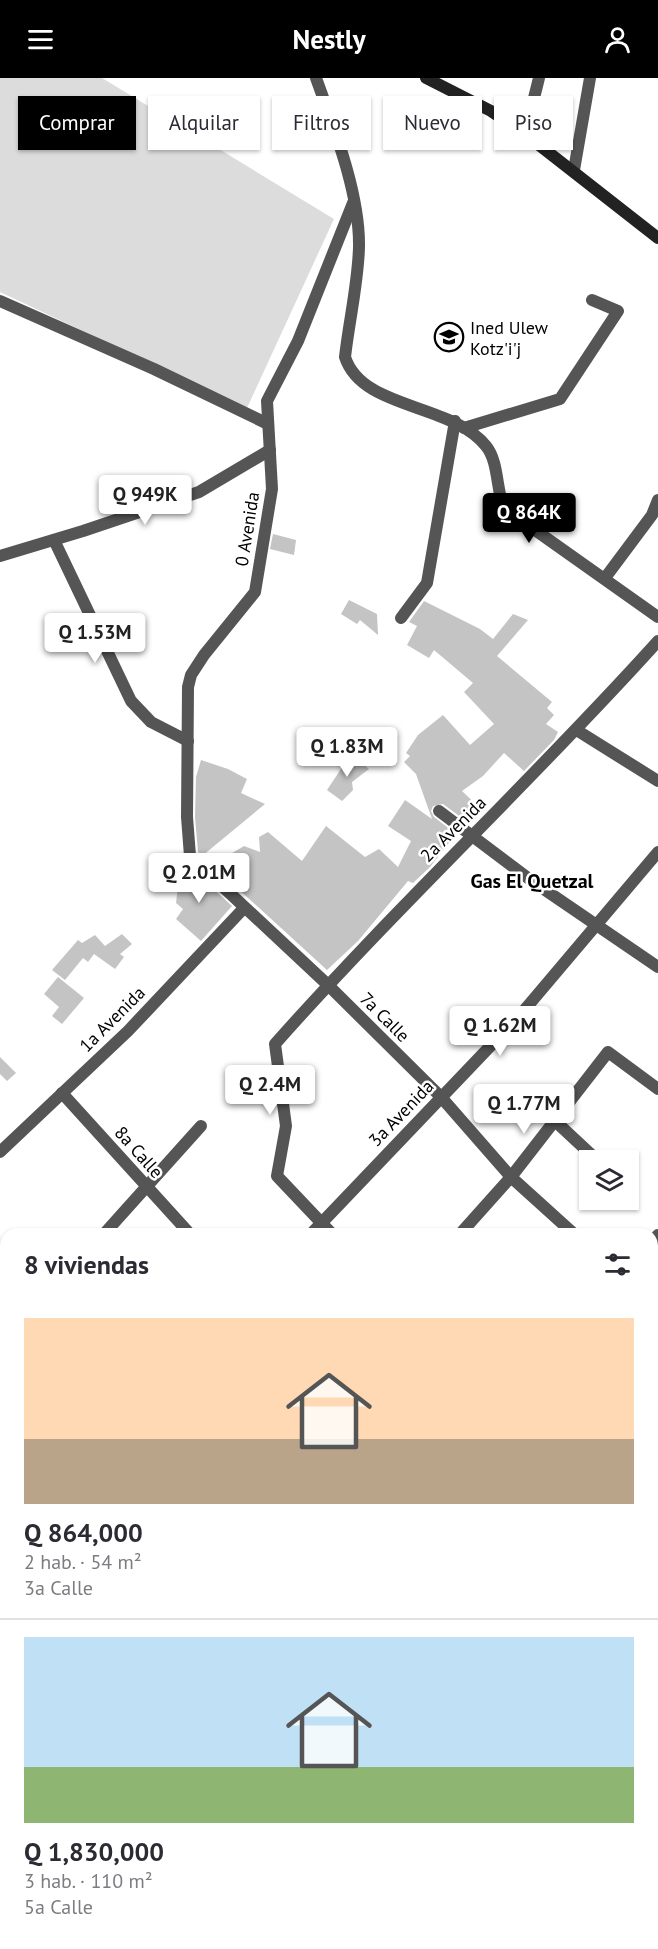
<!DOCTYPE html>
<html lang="es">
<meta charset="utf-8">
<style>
body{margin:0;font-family:"PT Sans",sans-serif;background:#f7f7f7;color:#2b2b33;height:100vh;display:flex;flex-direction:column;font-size:22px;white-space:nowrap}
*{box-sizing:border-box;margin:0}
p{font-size:20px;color:#7c7c81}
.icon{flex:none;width:33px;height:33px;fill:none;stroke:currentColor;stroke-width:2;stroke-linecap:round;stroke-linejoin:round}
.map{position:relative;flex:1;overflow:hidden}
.details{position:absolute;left:0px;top:1150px;width:658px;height:722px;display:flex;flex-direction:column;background:#fff;border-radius:18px 18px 0 0;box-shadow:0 2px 4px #0004}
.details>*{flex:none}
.hud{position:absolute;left:18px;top:18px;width:622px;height:54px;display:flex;gap:12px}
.controls{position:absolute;left:579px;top:1072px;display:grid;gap:12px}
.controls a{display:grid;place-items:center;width:60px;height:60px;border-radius:0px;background:#fff;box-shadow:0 2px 4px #0004;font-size:30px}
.price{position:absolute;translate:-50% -51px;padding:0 14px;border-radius:6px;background:#fff;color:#222;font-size:20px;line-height:39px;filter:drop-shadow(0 2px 3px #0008)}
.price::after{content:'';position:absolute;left:50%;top:36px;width:18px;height:14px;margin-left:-9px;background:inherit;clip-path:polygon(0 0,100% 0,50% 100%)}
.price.on{background:#000;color:#fff}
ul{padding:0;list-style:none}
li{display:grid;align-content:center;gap:12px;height:318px;padding:0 24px}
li+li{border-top:2px solid #e1e1e2}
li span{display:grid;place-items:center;height:186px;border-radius:0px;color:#555}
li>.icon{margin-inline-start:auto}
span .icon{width:108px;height:108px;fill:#fffc;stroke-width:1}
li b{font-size:26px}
h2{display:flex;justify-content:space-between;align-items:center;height:72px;padding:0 24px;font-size:26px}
.chip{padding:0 21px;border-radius:0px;background:#fff;box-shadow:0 2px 4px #0004;font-size:21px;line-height:54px}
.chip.on{background:#000;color:#fff}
header{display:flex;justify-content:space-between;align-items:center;height:78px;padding:0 24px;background:#000;color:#fff;font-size:27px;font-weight:700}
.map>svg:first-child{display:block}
.green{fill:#dcdcdc}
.building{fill:#c4c4c4}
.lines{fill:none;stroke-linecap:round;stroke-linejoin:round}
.primary-casing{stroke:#dbdbdb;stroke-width:17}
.street{stroke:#555;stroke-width:12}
.secondary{stroke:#222;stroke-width:12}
.primary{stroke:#000;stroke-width:15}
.labels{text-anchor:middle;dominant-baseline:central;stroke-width:5;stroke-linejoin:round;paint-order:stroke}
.poi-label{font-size:18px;fill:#000;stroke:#fff;text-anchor:start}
.street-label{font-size:18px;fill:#000;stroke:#fff}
.neighbourhood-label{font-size:20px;font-weight:bold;fill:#000;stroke:#fff}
</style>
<header><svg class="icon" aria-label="menu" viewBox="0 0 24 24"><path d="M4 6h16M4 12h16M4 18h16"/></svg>Nestly<svg class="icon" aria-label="person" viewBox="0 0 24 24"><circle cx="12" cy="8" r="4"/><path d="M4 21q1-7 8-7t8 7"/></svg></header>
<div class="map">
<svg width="658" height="1871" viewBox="0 0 658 1871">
<rect width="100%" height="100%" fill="#fff"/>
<polygon class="green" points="0,0 102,0 334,141 247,330 0,214"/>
<g class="building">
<polygon points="273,456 296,462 294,477 270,471"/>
<polygon points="349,522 377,536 378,557 360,542 357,546 341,536"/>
<polygon points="424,523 480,551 493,561 513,536 528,542 497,578 552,624 547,630 554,637 546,646 558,654 554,662 524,693 504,675 483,698 462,713 483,733 470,746 443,726 433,728 431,733 434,739 456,756 430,789 413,805 408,803 358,863 327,892 212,787 244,768 260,774 259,759 268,754 302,783 326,748 365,779 379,771 398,789 411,763 388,748 405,722 432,741 416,696 404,684 410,678 406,675 418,657 443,637 470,667 494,646 464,614 473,605 434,572 429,580 407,567 417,548 409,544"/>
<polygon points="351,676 369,691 352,704 353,712 342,723 327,712"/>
<polygon points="201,682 228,691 247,701 241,715 265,726 202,778 198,774 195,739 196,699"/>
<polygon points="182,776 189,788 186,791 192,799 197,796 232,828 201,863 176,841 183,831 176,825"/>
<polygon points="122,856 132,866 120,876 124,879 115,891 94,876 88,884 83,880 65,902 52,892 78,862 82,865 95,857 105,868"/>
<polygon points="58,899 84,920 62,946 52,938 59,929 44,916"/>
<polygon points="0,979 16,995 7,1003 0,996"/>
</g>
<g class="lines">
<g class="primary-casing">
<g id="primary">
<polyline points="652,1356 658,1349"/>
<polyline points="652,1558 658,1551"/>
<polyline points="234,1871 238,1866"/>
</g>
</g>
<g class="street">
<path d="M316,0C334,50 360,116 359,169C358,206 349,243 345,279C362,332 452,325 486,368C499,384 496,412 504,430L658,539"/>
<polyline points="525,56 539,0"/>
<polyline points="574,92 590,0"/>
<polyline points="353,125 298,263 267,323 272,411 255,514 204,577 191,597 188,609 187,739 190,778 328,907 441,1019 511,1099 574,1156"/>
<polyline points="0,223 154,291 268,346"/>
<polyline points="464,350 560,321 618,233 592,222"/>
<polyline points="54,462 131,623 151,644 188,663"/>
<polyline points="0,478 83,453 199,414 270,372"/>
<polyline points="605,500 652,437 658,422"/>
<polyline points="401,540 427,505 455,343"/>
<polyline points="578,653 658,703"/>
<polyline points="439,733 532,803 658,889"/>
<polyline points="62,1015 190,1156"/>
<polyline points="554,1042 598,1083"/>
<polyline points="0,1074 128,953 244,830"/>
<polyline points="628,1112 630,1114"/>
<polyline points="104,1156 201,1048"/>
<polyline points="311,1156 521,936 658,774"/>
<path d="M332,1156L277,1098L286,1048L275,966C398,827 534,701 658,563"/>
<polyline points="460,1156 511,1099 608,974 658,1011"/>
<polyline points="652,1164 658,1157"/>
<polyline points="652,1233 658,1239"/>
<polyline points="0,1244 6,1249"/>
<polyline points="0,1272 6,1266"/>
<polyline points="0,1489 6,1495"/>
<polyline points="652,1615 658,1621"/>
<polyline points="0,1698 6,1692"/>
<polyline points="652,1790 658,1783"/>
<polyline points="652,1817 658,1820"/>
<polyline points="427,1866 432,1871"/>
<polyline points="22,1871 27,1866"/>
<polyline points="405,1871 409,1866"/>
</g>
<polyline class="secondary" points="426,0 491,33 525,56 658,160"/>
<use href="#primary" class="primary"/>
</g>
<defs>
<g id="university-ring" transform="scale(1.5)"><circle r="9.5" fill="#fff" stroke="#000" stroke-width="1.5"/><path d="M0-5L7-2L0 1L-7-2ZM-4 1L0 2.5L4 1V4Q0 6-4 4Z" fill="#000"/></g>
</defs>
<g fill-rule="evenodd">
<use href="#university-ring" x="449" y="259"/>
</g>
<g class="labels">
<g class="poi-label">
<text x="470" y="249">Ined Ulew<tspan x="470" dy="21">Kotz'i'j</tspan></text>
</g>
<g class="street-label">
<text transform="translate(247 451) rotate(-81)">0 Avenida</text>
<text transform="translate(453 751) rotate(-45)">2a Avenida</text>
<text transform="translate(385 939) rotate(45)">7a Calle</text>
<text transform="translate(112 941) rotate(-45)">1a Avenida</text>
<text transform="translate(401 1035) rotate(-46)">3a Avenida</text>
<text transform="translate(139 1074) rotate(48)">8a Calle</text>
</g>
<g class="neighbourhood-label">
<text x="532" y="803">Gas El Quetzal</text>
</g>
</g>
</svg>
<div class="controls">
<a><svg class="icon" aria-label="layers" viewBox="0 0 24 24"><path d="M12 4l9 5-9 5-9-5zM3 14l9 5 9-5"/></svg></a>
</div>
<b class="price" style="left:145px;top:448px">Q 949K</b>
<b class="price on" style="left:529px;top:466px">Q 864K</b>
<b class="price" style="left:95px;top:586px">Q 1.53M</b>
<b class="price" style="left:347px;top:700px">Q 1.83M</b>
<b class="price" style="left:199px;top:826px">Q 2.01M</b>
<b class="price" style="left:500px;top:979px">Q 1.62M</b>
<b class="price" style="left:270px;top:1038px">Q 2.4M</b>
<b class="price" style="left:524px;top:1057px">Q 1.77M</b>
<div class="hud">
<a class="chip on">Comprar</a>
<a class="chip">Alquilar</a>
<a class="chip">Filtros</a>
<a class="chip">Nuevo</a>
<a class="chip">Piso</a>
</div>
<section class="details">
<h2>8 viviendas<svg class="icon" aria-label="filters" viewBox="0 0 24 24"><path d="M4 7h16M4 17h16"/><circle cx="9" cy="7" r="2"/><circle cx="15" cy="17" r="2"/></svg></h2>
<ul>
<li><span style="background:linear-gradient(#ffd9b3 65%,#b9a48a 0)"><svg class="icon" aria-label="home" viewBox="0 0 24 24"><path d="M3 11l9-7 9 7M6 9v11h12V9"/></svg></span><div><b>Q 864,000</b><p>2 hab. · 54 m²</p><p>3a Calle</p></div></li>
<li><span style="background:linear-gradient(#bfe0f5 70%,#8fb573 0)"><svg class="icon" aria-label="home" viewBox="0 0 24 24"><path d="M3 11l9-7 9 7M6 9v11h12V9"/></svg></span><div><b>Q 1,830,000</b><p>3 hab. · 110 m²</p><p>5a Calle</p></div></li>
</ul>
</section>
</div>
